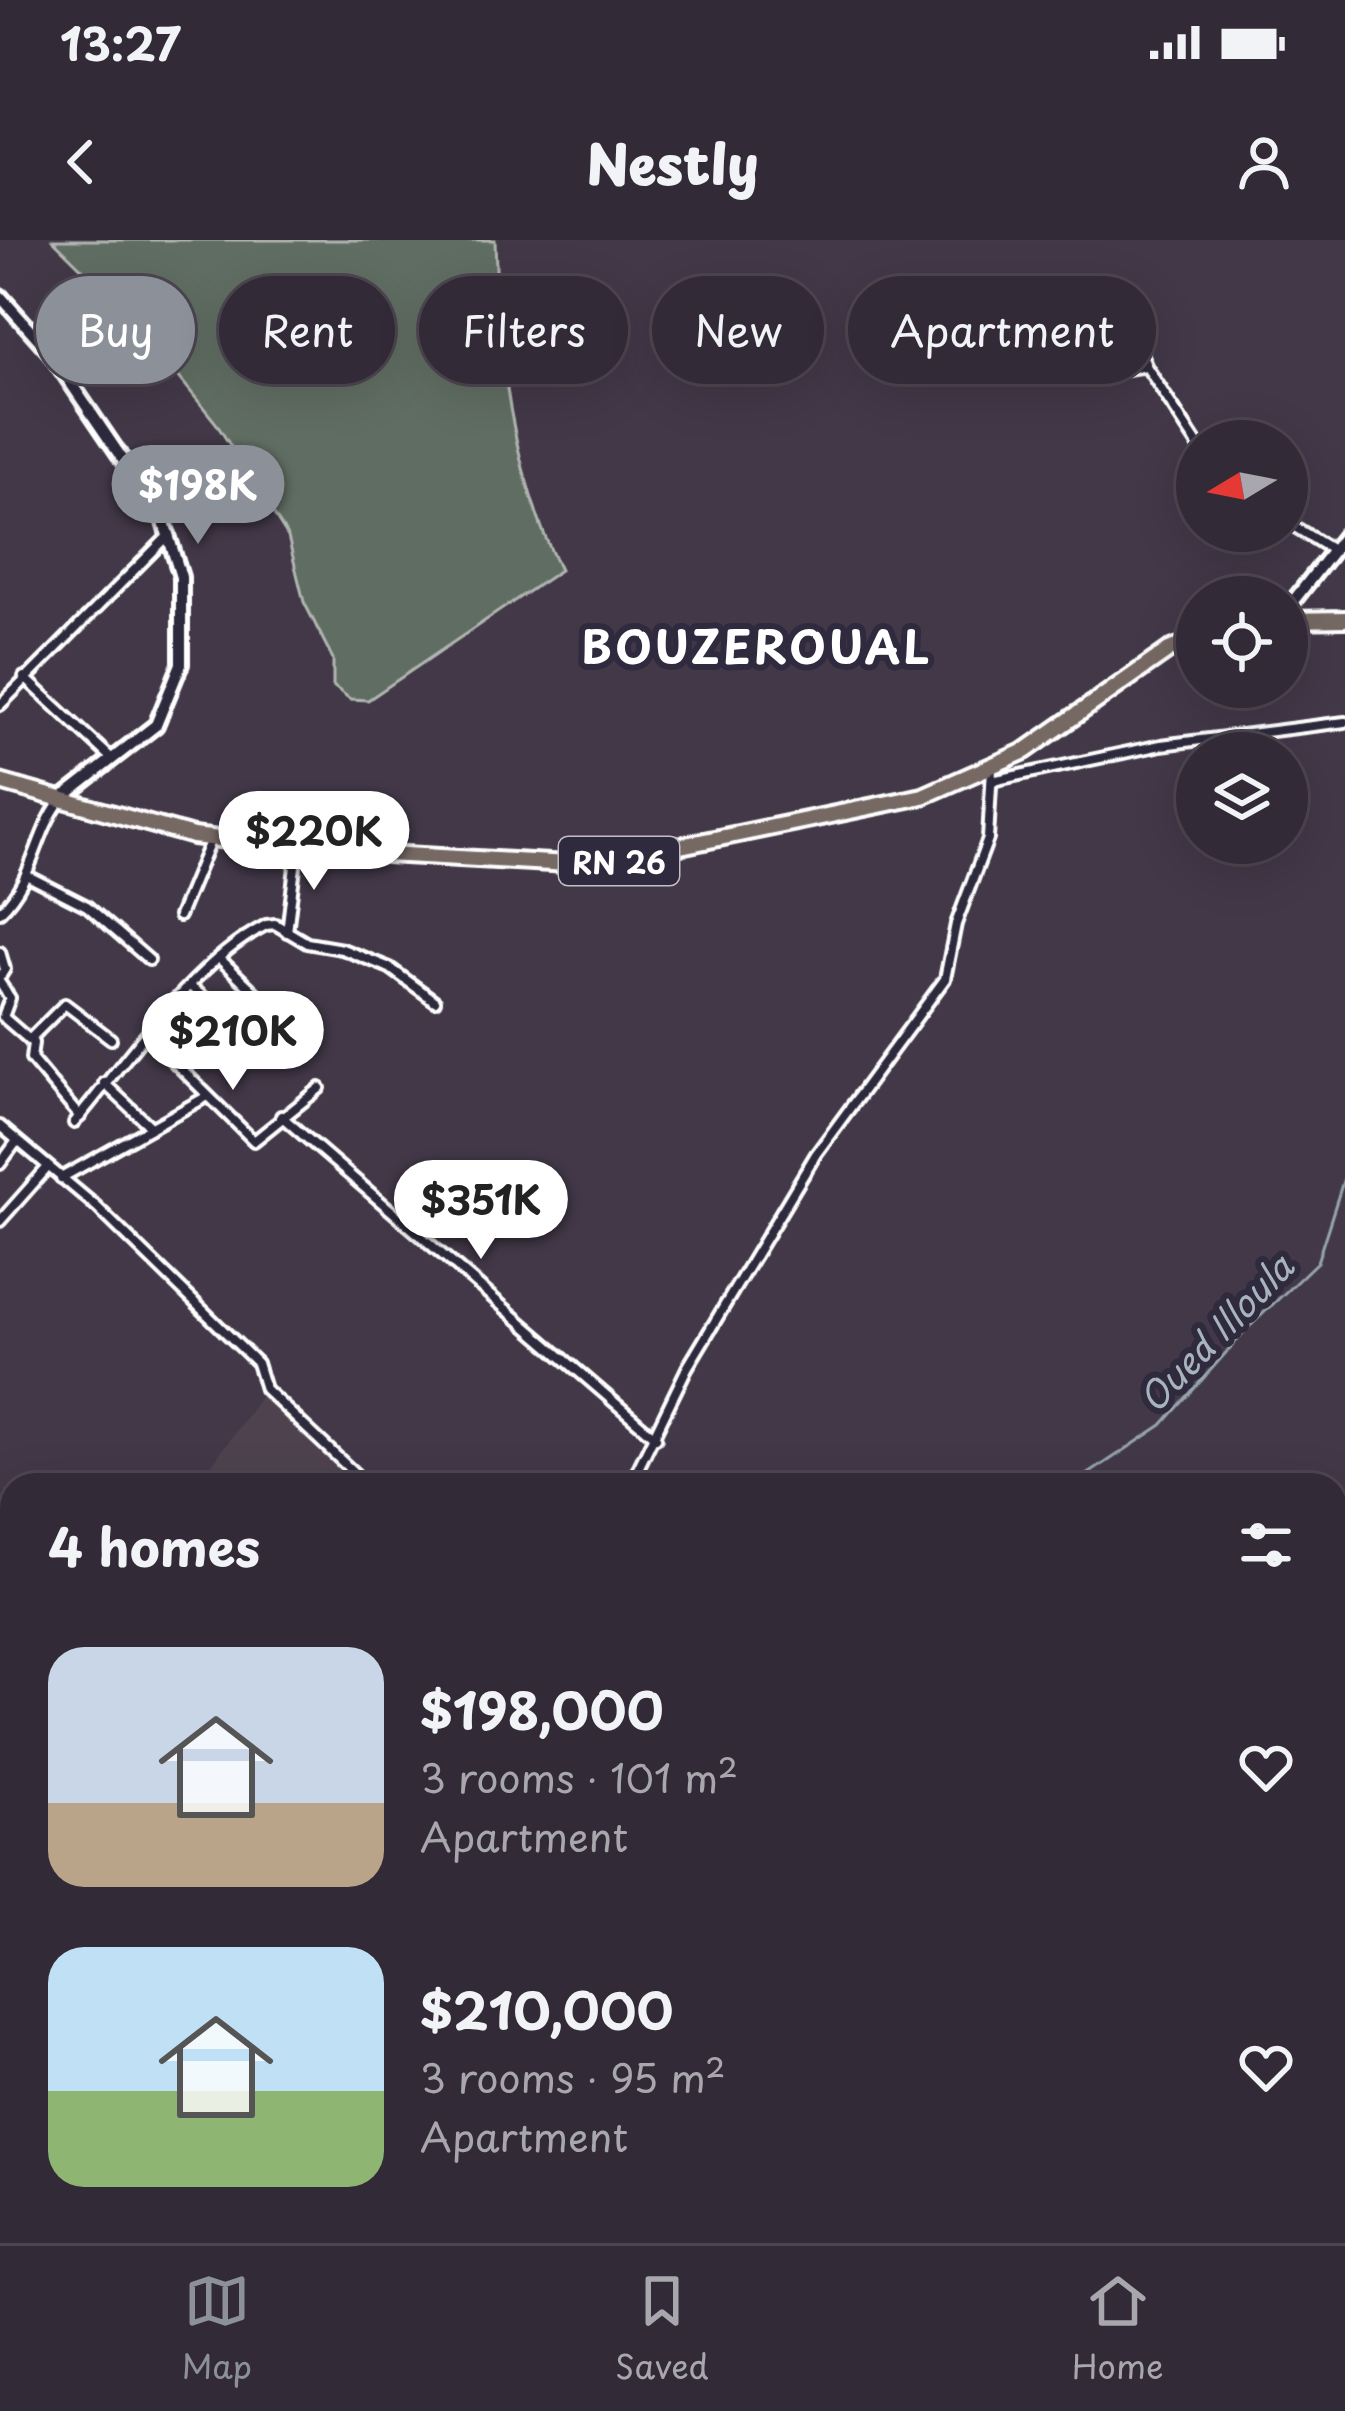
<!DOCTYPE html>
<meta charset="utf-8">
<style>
body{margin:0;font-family:"Playpen Sans",sans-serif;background:#3a323e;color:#f1f3f6;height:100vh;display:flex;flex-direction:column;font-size:45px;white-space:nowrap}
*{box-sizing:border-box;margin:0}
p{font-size:39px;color:#a8a7ad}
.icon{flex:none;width:66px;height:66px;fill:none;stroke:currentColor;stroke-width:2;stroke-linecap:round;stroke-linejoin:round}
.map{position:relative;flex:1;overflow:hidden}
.panel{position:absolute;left:0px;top:1233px;width:1347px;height:771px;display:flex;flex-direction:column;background:#322a36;border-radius:36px 36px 0 0;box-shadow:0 12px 48px #0002,0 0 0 3px #4d4651}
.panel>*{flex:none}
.hud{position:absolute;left:36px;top:36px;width:1275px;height:108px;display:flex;gap:24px}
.needle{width:78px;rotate:260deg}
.tools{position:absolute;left:1176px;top:180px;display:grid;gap:24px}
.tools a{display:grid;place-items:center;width:132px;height:132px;border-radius:50%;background:#322a36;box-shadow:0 12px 48px #0002,0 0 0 3px #4d4651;font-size:60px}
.price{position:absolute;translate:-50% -102px;padding:0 27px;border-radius:42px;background:#fff;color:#222;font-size:39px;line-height:78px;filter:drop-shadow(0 3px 6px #0008)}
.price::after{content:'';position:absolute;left:50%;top:72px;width:36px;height:27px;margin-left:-18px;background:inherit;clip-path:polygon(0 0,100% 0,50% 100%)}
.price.on{background:#8c9099;color:#fff}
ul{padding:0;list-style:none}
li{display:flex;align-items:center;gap:36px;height:300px;padding:0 48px}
li span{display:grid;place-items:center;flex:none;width:336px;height:240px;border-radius:36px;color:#555}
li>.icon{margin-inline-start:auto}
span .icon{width:144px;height:144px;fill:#fffc;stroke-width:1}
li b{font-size:51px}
h2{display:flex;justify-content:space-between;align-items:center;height:144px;padding:0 48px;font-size:51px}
.tag{padding:0 42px;border-radius:54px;background:#322a36;box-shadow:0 12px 48px #0002,0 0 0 3px #4d4651;font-size:42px;line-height:108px}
.tag.on{background:#8c9099;color:#fff}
.status{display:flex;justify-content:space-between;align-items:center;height:84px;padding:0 60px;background:#322a36;direction:ltr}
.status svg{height:33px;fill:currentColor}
header{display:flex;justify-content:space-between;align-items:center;height:156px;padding:0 48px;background:#322a36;font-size:54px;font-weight:800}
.tabs{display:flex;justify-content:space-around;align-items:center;height:168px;border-top:3px solid #4d4651;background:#322a36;font-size:33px;color:#a8a7ad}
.tabs a{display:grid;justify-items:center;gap:6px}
.tabs .on{color:#8c9099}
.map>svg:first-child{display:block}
.built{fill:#50424f}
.green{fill:#606d62;stroke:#b0b6b0;stroke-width:3}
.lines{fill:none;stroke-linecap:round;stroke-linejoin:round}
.stream{stroke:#96a5ae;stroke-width:3}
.minor-casing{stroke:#fff;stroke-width:16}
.tertiary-casing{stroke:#fff;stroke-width:20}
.primary-casing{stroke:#fff;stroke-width:22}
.minor{stroke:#2f2a3d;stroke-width:8}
.tertiary{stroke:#2f2a3d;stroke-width:10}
.primary{stroke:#766964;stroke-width:14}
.labels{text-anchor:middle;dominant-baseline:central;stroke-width:12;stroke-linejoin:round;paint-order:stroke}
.shield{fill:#2f2a3d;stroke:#c1bfc5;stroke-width:3}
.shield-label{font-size:30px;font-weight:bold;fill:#fff}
.water-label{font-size:36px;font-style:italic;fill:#a8b4bc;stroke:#2f2a3d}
.district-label{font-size:45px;font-weight:bold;letter-spacing:3px;fill:#fff;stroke:#2f2a3d}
</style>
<div class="status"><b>13:27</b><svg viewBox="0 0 49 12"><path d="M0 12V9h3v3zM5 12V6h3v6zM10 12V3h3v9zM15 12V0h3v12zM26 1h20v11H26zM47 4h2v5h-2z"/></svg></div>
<header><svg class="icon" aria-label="back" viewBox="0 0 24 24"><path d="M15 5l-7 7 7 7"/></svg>Nestly<svg class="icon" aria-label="person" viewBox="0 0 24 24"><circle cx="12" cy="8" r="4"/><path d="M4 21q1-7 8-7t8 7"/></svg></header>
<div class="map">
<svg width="1345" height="2003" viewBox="0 0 1345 2003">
<rect width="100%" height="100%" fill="#423848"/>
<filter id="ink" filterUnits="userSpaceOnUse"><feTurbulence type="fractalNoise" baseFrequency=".00833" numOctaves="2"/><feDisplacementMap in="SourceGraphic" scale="24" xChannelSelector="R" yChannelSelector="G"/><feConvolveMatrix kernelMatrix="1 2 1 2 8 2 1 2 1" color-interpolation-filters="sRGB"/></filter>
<g filter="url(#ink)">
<polygon class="built" points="261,1156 358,1245 197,1245"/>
<path class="green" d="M53,0H495C498,111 511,230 560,330L368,460L350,459L333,446V419L304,362L288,297L216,183L128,74Z"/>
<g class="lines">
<g class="stream">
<polyline points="1072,1245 1162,1185 1246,1090 1317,1022 1345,935"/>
<polyline points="413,2003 418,1992"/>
</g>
<g class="minor-casing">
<g id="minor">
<polyline points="1128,75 1146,126 1197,204"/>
<polyline points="1058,132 1082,136 1146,126"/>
<polyline points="1287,282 1332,310"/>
<polyline points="24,437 111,518"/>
<polyline points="0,465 170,294"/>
<polyline points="992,541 1161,505 1345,482"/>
<polyline points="26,635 87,666 149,720"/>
<path d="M0,672C35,638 34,596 60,561"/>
<polyline points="179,676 211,599"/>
<polyline points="287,692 297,610"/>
<polyline points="0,712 5,729 0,737"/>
<polyline points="219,718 311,806"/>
<polyline points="0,743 10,758 3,777 33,803 31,819 80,877"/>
<polyline points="191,747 260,803"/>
<polyline points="149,797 254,901 320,848"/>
<polyline points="29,800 65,764 111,799"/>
<polyline points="104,843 151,887"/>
<polyline points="281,876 656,1198"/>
<path d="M74,883C128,819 191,724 266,685L275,684L307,703L342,709L390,728L435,761"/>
<polyline points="0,886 97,967 257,1123 265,1149 367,1245"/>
<polyline points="0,924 17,901"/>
<polyline points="61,938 206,857"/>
<polyline points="0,981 48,927"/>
<polyline points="630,1245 687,1128 816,914 945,739 956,684 988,599 992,528"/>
</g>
</g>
<g class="tertiary-casing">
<g id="tertiary">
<polyline points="0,56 49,111 163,279 181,337 181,424 156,485 61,559"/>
<polyline points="1287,369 1345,295"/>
</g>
</g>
<g class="primary-casing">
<g id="primary">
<polyline points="1287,380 1345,379"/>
<polyline points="0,542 193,596 313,610 588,625 923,556 1025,511 1169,410 1197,399"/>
</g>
</g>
<use href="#minor" class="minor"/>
<use href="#tertiary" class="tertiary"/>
<use href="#primary" class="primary"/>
</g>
</g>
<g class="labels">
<rect class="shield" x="559" y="597" width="120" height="48" rx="9"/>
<g class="shield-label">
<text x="619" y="621">RN 26</text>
</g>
<g class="water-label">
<text transform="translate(1215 1092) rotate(-46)">Oued Illoula</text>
</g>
<g class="district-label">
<text x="757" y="405">BOUZEROUAL</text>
</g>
</g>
</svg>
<div class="tools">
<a><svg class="needle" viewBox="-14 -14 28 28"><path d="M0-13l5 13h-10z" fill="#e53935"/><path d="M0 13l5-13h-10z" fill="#a8a7ad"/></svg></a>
<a><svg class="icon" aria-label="locate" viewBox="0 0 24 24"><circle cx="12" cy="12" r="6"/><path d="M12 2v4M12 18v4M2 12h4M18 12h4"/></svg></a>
<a><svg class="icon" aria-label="layers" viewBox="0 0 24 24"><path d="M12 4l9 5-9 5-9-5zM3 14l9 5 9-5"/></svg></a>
</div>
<b class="price on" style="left:198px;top:307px">$198K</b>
<b class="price" style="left:314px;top:653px">$220K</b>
<b class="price" style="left:233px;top:853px">$210K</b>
<b class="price" style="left:481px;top:1022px">$351K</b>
<div class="hud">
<a class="tag on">Buy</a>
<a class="tag">Rent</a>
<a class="tag">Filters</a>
<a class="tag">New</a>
<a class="tag">Apartment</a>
</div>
<section class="panel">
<h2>4 homes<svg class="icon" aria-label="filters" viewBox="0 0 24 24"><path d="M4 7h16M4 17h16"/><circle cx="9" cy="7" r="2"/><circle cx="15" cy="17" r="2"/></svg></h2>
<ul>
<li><span style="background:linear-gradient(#c9d6e8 65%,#b9a48a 0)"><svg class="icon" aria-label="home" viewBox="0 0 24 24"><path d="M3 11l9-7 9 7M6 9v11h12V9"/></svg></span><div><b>$198,000</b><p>3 rooms · 101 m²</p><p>Apartment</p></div><svg class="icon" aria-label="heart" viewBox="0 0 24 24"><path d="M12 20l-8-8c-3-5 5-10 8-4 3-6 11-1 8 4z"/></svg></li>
<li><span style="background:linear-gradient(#bfe0f5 60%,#8fb573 0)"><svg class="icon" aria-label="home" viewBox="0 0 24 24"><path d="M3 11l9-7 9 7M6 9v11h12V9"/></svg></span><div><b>$210,000</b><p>3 rooms · 95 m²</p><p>Apartment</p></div><svg class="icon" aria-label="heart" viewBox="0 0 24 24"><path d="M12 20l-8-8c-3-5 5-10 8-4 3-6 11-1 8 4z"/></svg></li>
</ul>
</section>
</div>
<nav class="tabs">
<a class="on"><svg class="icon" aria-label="map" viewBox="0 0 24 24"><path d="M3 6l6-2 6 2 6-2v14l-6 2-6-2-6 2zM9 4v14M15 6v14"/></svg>Map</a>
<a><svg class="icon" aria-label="saved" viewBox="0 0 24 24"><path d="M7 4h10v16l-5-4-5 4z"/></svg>Saved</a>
<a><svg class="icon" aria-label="home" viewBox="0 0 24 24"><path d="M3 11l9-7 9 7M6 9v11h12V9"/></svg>Home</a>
</nav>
